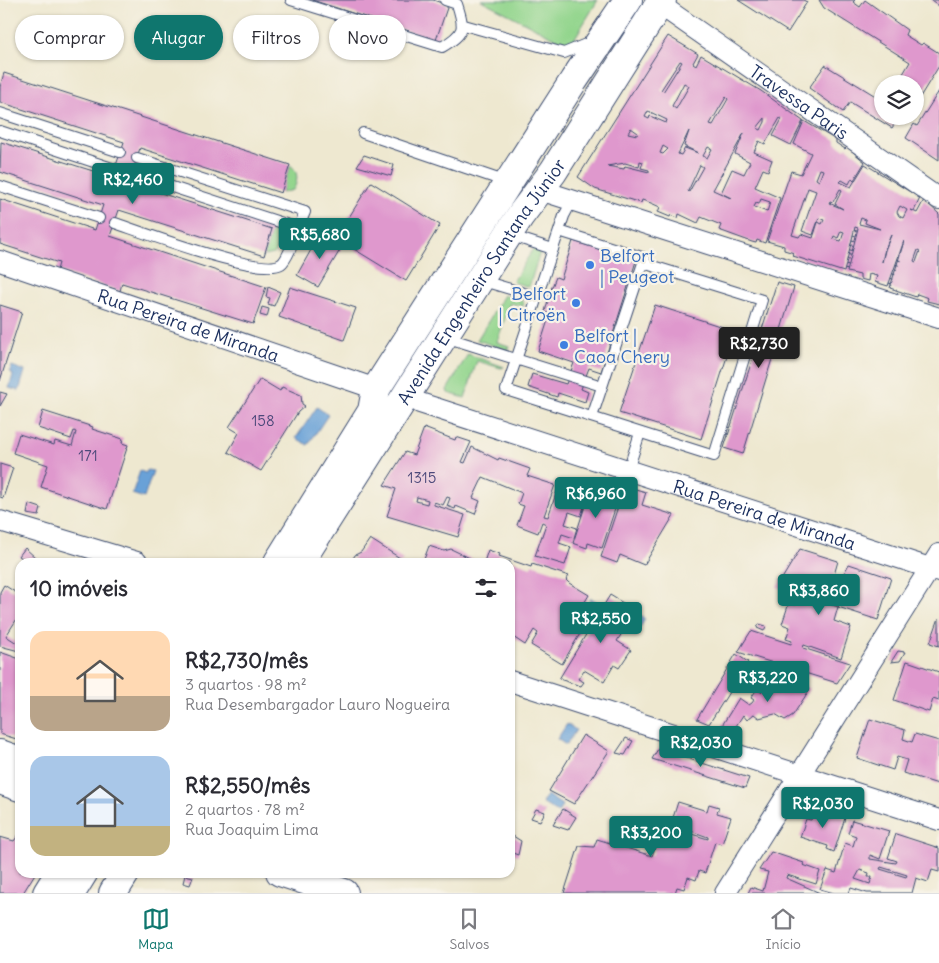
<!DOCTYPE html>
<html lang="pt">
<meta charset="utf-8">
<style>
body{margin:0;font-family:Delius,sans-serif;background:#f2f2f3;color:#2b2b33;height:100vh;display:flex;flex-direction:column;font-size:19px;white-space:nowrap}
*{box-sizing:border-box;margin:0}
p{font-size:16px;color:#7c7c81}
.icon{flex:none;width:28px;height:28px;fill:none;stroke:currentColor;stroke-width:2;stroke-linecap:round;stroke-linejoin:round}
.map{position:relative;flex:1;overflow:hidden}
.details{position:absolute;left:15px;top:558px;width:500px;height:320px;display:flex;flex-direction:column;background:#fff;border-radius:15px;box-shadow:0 1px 4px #0004}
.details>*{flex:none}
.banner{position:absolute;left:15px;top:15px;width:500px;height:45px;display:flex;gap:10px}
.buttons{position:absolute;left:874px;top:75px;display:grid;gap:10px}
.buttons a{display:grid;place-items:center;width:50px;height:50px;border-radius:50%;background:#fff;box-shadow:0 1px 4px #0004;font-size:25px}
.price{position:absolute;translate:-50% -42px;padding:0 11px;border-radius:5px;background:#0f766e;color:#fff;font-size:16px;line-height:32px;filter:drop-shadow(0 1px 2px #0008)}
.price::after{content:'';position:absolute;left:50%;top:30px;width:15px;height:11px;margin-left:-8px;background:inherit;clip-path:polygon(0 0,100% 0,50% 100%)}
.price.on{background:#222;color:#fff}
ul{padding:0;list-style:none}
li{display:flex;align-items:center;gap:15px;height:125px;padding:0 15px}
li span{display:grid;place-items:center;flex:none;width:140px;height:100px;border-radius:15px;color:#555}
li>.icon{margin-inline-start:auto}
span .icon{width:60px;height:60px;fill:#fffc;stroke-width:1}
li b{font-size:21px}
h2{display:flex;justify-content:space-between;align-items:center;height:60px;padding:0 15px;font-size:21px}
.tag{padding:0 18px;border-radius:22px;background:#fff;box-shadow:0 1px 4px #0004;font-size:18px;line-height:45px}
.tag.on{background:#0f766e;color:#fff}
.tab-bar{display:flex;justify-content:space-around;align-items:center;height:70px;border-top:1px solid #e1e1e2;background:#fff;font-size:14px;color:#7c7c81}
.tab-bar a{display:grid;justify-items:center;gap:2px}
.tab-bar .on{color:#0f766e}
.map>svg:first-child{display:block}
.green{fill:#93d58d;stroke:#578276}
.water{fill:#69a1d7;stroke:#42689a}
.building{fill:#df98cd;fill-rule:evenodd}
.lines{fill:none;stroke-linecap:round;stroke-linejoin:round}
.service-casing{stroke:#3b4b6f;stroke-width:12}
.minor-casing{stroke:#3b4b6f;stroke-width:22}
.primary-casing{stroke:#3b4b6f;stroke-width:30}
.path{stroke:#3b4b6f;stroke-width:3;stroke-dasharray:1 4;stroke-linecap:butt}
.service{stroke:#fff;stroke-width:10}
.minor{stroke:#fff;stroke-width:20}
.primary{stroke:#fff;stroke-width:28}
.shop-dot{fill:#3f7fe0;stroke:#f7f3e8;stroke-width:2}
.labels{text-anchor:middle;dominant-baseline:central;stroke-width:4.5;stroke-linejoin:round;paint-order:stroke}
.number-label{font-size:15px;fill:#4c497a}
.street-label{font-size:18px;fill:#1b2f5e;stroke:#f7f3e8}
.shop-label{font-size:18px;fill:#366cbe;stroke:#f7f3e8;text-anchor:start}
</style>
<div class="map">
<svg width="939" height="893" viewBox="0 0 939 893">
<rect width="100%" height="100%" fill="#f7f3e8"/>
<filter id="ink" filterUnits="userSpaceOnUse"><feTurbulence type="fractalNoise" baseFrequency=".02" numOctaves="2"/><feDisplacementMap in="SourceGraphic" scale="10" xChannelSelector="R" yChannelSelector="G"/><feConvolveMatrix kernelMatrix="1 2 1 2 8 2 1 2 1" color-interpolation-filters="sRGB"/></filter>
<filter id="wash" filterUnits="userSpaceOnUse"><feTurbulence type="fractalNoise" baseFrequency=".0096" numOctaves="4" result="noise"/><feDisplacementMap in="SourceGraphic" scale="20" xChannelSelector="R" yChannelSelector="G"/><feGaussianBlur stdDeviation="1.12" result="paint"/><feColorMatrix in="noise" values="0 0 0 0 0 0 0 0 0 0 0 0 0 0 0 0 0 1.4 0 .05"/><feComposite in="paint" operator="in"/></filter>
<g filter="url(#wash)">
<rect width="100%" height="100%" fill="#eee8d0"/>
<g class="green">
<polygon points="481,0 598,0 570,46"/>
<path d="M290,165C299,171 298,182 293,190L281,193Z"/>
<polygon points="272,229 279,237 277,248 274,254 264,256"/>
<polygon points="533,249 540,252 529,287 513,282"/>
<polygon points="504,295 522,301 524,305 523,306 510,303 497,342 509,346 507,350 477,340"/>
<polygon points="468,354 504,367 501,368 477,361 465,398 448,393 447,390"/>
</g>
<g class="water">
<polygon points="12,366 25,371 19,391 9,388 13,375 10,371"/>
<polygon points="317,407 328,415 308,445 296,438"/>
<polygon points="147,470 153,471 144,498 132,494 140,471 146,473"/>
<polygon points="591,598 600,604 589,621 581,616"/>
<polygon points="636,613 645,619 635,636 625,630"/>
<polygon points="567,724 576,730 566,745 557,739"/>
<polygon points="547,795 562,805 558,813 542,803"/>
</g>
<g id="blocks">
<g class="building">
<polygon points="312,0 433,0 448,5 436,40"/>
<polygon points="738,0 803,0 807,2 788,32"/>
<polygon points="819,0 855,0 853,2 860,7 865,0 907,30 905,35 921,45 923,43 939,53 939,66 915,105 915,84 897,84 910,62 824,8"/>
<polygon points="931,0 939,0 939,6"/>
<path d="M668,36L698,54L693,63L696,65L701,55L761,91L803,121L791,145L773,136L782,119L780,118L765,144L759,141L754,152L772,160L768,171L763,169L755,187L780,198L765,243L757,240L756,243L752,242L719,230L721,225L701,217L698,223L679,214L678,218L671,215L670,217L658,212L660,207L651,203L642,200L641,203L595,189L578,177ZM680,61L682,62L663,92L661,90ZM684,83L689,86L676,109L672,106ZM726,97L728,99L713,125L710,124ZM648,111L667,120L666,123L650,116L649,119L645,117ZM765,118V122L761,130L757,128ZM631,128L638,133L637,135L628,133ZM689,131L684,146L698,153L685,148L681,155L678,154ZM744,133L735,154L750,162L744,174L732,169L721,193L733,199L713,190ZM663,146L668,149L663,154L660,153ZM708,147L712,149L707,158L703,156ZM640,161L643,162L641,168L649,170V172L625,166L624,169L607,166L625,163L639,167ZM700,165L703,167L689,192L688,191ZM761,199L770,202L767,212L754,207L756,203L759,204Z"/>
<polygon points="825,65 882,100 882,116 900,116 892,128 850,102 843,112 809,88"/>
<polygon points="4,73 290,165 281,193 140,148 129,183 272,229 264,256 119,210 110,236 266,287 253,324 122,283 120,291 57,270 59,263 0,244 0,199 95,230 103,205 0,172 1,142 112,177 124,142 0,102 0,87"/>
<polygon points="939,91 939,160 906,138 914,124 917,126"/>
<path d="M804,121L836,140V143L845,149L847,147L865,162L854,180L852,178L849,184L842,180L840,182L851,187L865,164L920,198L914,211L911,210L917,213L924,200L939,214V304L927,301L928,298L917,294L916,297L890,288L904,241L888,286L875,282L877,276L869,274L868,281L860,279V275L847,272L858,228L855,227L844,272L793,256L794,253L784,250V246L767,241L791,171L801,174L811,153L794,144ZM820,169L823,170L819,181L816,179ZM808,188L816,191L802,231L813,235L819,218L824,220L822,224L818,222L813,238L801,234L799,237L792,235ZM840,189L842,190L835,204L843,209L829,203L830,201L833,202ZM900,206L907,210L903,218L899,216L897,212ZM861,218L866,220L865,223L880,229L859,224ZM841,231L844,232L841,241L833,239L834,236L838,238ZM891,235L885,250L882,262L885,249ZM918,250L920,251L916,262L914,261Z"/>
<polygon points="364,155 394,165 391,176 357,166"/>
<polygon points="371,182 440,225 406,281 336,238"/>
<polygon points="321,232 343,245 318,287 297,275"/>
<polygon points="573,241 636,261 601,372 589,368 581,389 588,392 585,402 558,393 557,397 528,387 532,374 566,384 574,363 538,351 550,314 545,312 550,292 556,277 561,279"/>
<polygon points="777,282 794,287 743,454 724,448"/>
<polygon points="268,287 280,292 274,306 268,304 270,298 266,297"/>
<polygon points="290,287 356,308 344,340 279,317"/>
<polygon points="0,305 22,312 0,381"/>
<polygon points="655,305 735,331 701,439 619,413"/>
<polygon points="262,307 269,309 267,317 260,315"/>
<polygon points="260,379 280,391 282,387 301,395 302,404 305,406 298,412 261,471 228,452 239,433 229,427"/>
<polygon points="0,392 7,394 0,406"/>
<polygon points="43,411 93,427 92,429 123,439 122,443 128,445 107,509 41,487 48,465 13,453 19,434 54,445 55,441 72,446 76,432 74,431 71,439 38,428"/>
<path d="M424,428L455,440L456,437L471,442L462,462L465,463L472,447L498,460L499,458L530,469L527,476L555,485L544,516L548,517L558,488L587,497L581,516L569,512L565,524L577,528L574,538L562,534L559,543L571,547L565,565L535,556L546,524L542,522L538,533L517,525L524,506L518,504L522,493L483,477L473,498L480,501L475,514L456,506L455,509L447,506L450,498L447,497L443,505L434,502V505L465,515L458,537L387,516L396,489L384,485L405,452L414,455ZM417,497L428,500L427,504L416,501Z"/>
<polygon points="0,464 13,468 3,498 0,497"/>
<polygon points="625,486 646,492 642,505 674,515 644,565 620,555 617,563 601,557"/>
<polygon points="591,488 619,497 602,548 588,543 587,548 573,543"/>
<polygon points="29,504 41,508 39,516 27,514"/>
<polygon points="370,539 403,560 401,562 351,562 355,555 361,552"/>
<polygon points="429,546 444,551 451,549 478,562 423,562"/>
<polygon points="25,548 36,558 32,562 28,562 19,556"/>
<polygon points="800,549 838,561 834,575 842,577 849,564 891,578 878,620 838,607 834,621 851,627 841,658 804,645 803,648 850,663 837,683 738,652 751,631 791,644 792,641 786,639 790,627 782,624 789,603 796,605 797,600 805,603 807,597 838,607 846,584 839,581 830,597 797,586 795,592 777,587"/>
<polygon points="488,550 500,554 499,556 531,567 532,564 569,576 566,580 569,583 589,595 571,625 581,632 562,664 531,645 538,633 534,630 525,645 510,635 510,562 484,562"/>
<polygon points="20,584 20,614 6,636 20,645 19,651 0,646 0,592 4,585 15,592"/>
<polygon points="610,595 636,611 617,641 631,650 619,668 614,665 604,682 584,670 578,679 584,682 581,686 559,679"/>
<polygon points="939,618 939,646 930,643"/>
<polygon points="759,624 766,626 764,631 757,628"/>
<polygon points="898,651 905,652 900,661 891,662"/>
<polygon points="0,652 20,659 20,745 17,745 20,740 0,734"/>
<polygon points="736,654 748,662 709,724 697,719"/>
<polygon points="907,661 939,672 939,701 933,699 929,712 894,700"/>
<polygon points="772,677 780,682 779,688 784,691 793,679 810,689 793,715 785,720 775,714 759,718 754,714 747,720 743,715 731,734 721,727 739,698 749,705 752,703 754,700 751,698 757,689 761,692"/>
<polygon points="870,719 905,730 903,739 912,742 915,734 939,741 938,784 903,773 907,760 897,757 893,770 857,758"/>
<polygon points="583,735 609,751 574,804 549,791"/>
<polygon points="626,738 633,741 625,755 616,753"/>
<polygon points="658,749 749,778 745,788 652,759"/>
<polygon points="678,802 707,811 709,804 719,807 717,813 731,817 722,844 715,842 705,873 699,871 696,880 688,877 684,889 677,887 675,893 564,893 579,846 594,847 597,839 652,856 655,848 647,845 648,841 646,840 657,823 666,826 664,833 686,839 688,833 708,839 708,837 671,824"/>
<polygon points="815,808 845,818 834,852 827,849 828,846 800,837 806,819 811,820"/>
<polygon points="536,809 545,812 540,821 531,818"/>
<polygon points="563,809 576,817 568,830 553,825"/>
<path d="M852,820L889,831L880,859L870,855V859L896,863L897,861L888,858L896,834L939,848V872L932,870L928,882L916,878L912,893H867L851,888L849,893H834L820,889L827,870L836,873L845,843L853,846L856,836L848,833ZM881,867L907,875L906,877L880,869ZM860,870L869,873L868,877H872L870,884L855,879Z"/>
<polygon points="20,833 20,872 36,872 23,893 0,893 0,837 14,841"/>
<polygon points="513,836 521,841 518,855 510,852 510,838"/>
<polygon points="771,852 804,863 803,865 820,871 816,884 787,875 786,878 820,893 748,893 751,887 763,891 768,872 759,870"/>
<polygon points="185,875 193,877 190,885 183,883"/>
</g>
</g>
</g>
<g filter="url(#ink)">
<use href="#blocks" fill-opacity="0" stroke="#3b4b6f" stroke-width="1"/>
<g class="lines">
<g class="service-casing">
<g id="service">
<path d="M291,0L442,47C465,33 465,29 457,4L445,0"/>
<polyline points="464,25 564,53 591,42"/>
<polyline points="0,113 120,152"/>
<polyline points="0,131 115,169"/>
<polyline points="363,133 507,182"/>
<polyline points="132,174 298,228"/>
<polyline points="0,186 99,218"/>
<path d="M115,223C142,232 261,277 281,264C289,259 300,223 305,212L137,158"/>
<polyline points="559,231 645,258 643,263 762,300 714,456 506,390 564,216 572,201"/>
<polyline points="509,235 553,249"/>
<polyline points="480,280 537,297"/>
<polyline points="445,337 602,386"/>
<polyline points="592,417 643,263"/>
<polyline points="628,470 640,433"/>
</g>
</g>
<g class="minor-casing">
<g id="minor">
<path id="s1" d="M659,4L939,199"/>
<polyline points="540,190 939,318"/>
<path id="s2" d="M0,261L376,389"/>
<path id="s3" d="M420,403L939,571"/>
<polyline points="0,521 137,562"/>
<polyline points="510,681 939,820"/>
<polyline points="725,893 939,554"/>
</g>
</g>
<g class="primary-casing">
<g id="primary">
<polyline points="278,562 372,411 376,389 574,80 628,0"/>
<path id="s4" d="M300,562L520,216L553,172L662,0"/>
<polyline points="0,754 20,761"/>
<polyline points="0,780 20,787"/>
<polyline points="280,872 344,893"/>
<polyline points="47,893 60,872"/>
<polyline points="71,893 84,872"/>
<polyline points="113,893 126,872"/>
</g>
</g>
<g class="path">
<polyline points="846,270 856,228"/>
<polyline points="890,284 900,258"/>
</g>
<use href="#service" class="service"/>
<use href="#minor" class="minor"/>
<use href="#primary" class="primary"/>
</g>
</g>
<g class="shop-dot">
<circle cx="590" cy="265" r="5"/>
<circle cx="576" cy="303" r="5"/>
<circle cx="564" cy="345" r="5"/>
</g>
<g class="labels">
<g class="number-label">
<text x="263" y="420">158</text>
<text x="88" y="455">171</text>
<text x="422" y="477">1315</text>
</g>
<g class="street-label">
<text stroke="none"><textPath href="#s1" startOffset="171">Travessa Paris</textPath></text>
<text stroke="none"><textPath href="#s4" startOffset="334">Avenida Engenheiro Santana Júnior</textPath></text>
<text stroke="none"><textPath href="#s2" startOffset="199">Rua Pereira de Miranda</textPath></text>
<text stroke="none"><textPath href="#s3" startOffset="362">Rua Pereira de Miranda</textPath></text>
</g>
<g class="shop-label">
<text x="600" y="255">Belfort<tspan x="600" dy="21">| Peugeot</tspan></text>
<text x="566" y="293" text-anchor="end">Belfort<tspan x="566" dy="21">| Citroën</tspan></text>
<text x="574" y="335">Belfort |<tspan x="574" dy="21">Caoa Chery</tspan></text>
</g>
</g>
</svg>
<div class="buttons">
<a><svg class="icon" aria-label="layers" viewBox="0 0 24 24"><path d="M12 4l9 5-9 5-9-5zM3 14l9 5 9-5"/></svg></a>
</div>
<b class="price" style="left:133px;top:205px">R$2,460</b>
<b class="price" style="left:320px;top:260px">R$5,680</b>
<b class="price on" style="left:759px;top:369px">R$2,730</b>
<b class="price" style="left:596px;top:519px">R$6,960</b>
<b class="price" style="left:819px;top:616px">R$3,860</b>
<b class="price" style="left:601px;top:644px">R$2,550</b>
<b class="price" style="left:768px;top:703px">R$3,220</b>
<b class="price" style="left:701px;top:768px">R$2,030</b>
<b class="price" style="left:823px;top:829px">R$2,030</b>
<b class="price" style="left:651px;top:858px">R$3,200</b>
<div class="banner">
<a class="tag">Comprar</a>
<a class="tag on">Alugar</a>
<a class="tag">Filtros</a>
<a class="tag">Novo</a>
</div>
<section class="details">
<h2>10 imóveis<svg class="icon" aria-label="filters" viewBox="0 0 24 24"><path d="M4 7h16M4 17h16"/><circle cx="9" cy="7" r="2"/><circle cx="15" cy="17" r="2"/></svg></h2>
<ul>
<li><span style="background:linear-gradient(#ffd9b3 65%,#b9a48a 0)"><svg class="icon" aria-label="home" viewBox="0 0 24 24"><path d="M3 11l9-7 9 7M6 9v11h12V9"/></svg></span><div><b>R$2,730/mês</b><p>3 quartos · 98 m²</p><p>Rua Desembargador Lauro Nogueira</p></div></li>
<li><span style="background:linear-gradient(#a9c7e8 70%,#c2b280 0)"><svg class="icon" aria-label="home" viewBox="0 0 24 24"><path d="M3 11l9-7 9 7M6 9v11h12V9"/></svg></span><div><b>R$2,550/mês</b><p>2 quartos · 78 m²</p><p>Rua Joaquim Lima</p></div></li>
</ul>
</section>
</div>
<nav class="tab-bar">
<a class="on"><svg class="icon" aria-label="map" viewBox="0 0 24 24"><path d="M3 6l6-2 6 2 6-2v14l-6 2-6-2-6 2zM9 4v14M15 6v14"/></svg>Mapa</a>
<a><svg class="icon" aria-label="saved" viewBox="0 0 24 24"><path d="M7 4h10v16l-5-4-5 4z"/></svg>Salvos</a>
<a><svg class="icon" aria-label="home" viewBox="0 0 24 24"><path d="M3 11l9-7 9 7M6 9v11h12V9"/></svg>Início</a>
</nav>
